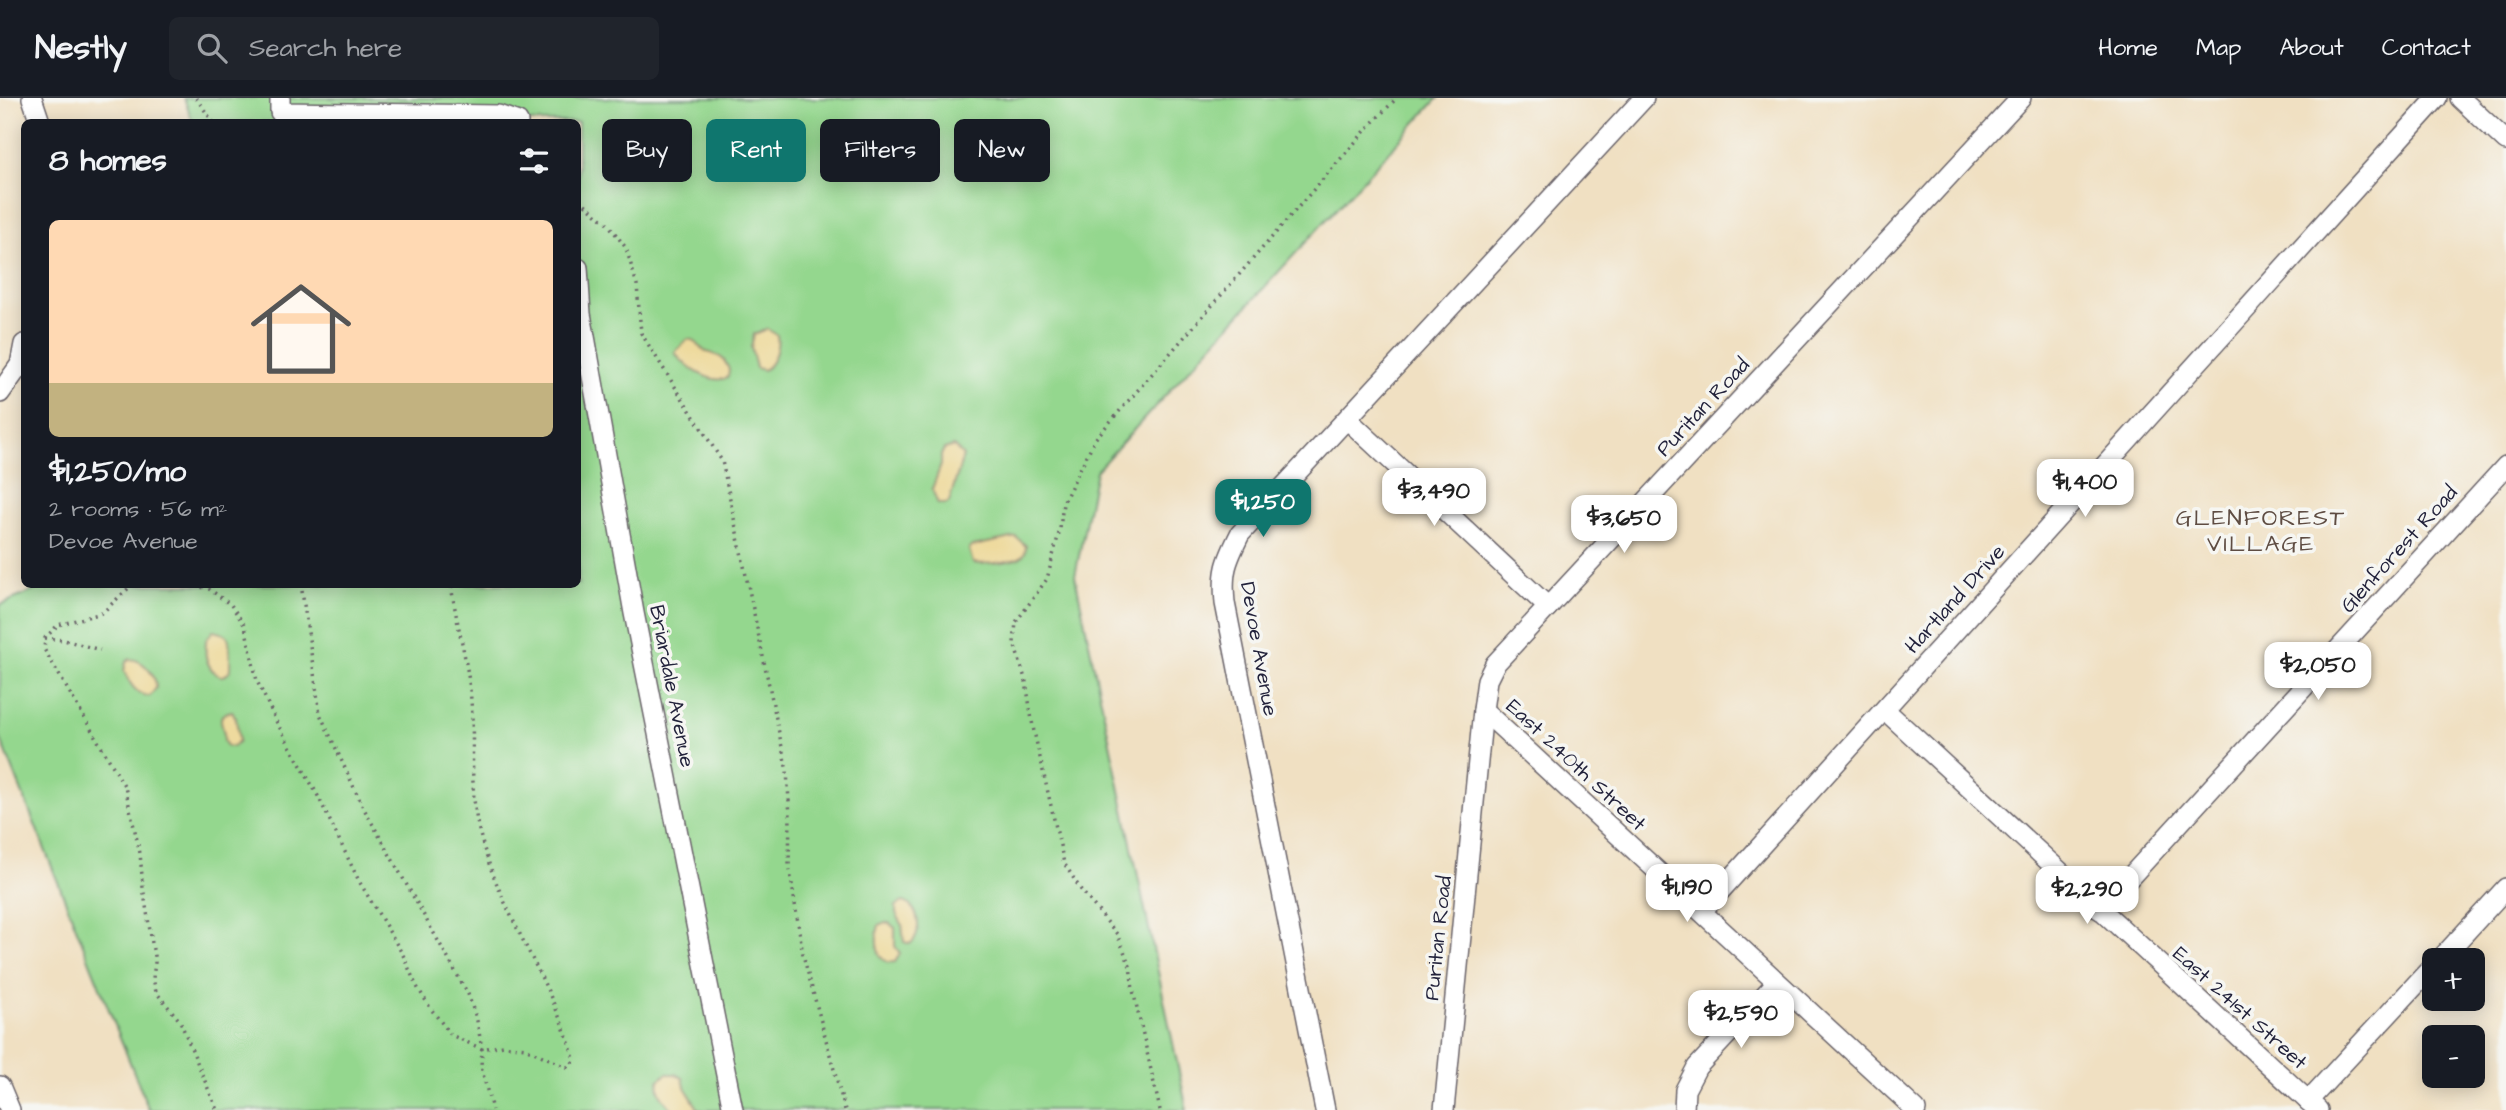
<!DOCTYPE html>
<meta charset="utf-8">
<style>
body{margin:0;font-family:"Architects Daughter",sans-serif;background:#20242c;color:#f1f3f6;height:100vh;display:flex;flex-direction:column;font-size:26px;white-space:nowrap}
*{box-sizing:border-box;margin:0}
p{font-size:23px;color:#9ea1a6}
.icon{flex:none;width:38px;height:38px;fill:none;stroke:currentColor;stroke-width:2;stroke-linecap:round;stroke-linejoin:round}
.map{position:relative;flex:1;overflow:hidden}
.details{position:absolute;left:21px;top:21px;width:560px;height:469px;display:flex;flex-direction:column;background:#171b24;border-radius:10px;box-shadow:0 4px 18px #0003}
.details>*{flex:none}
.banner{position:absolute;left:602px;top:21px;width:665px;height:63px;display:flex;gap:14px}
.fabs{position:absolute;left:2422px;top:850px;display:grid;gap:14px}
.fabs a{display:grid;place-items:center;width:63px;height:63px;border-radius:10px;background:#171b24;box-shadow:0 4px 18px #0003;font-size:35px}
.price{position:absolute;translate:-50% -60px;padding:0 16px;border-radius:14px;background:#fff;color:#222;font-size:23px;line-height:46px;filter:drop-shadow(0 2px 4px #0008)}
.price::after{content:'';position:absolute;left:50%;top:42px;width:21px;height:16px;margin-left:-10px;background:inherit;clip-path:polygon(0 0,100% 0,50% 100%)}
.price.active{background:#0f766e;color:#fff}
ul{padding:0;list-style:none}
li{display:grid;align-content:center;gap:14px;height:371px;padding:0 28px}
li+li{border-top:2px solid #363941}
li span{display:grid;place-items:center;height:217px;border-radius:10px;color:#555}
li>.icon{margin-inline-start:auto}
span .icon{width:126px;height:126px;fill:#fffc;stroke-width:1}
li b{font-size:30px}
h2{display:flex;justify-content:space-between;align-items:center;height:84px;padding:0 28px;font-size:30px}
.pill{padding:0 24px;border-radius:10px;background:#171b24;box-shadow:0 4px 18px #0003;font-size:24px;line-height:63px}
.pill.active{background:#0f766e;color:#fff}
header{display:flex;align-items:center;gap:42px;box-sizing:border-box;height:98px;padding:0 35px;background:#171b24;border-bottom:2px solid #363941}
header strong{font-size:33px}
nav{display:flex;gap:38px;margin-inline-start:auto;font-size:24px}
.search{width:490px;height:63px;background:#20242c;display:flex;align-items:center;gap:18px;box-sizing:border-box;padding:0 24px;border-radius:10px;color:#9ea1a6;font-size:26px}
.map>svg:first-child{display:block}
.green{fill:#94d78e;stroke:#5b7c64;stroke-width:2}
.sand{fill:#eeda9e;stroke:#887e6c;stroke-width:2}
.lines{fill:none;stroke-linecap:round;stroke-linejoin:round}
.minor-casing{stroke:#6a646a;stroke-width:22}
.path{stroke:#6a646a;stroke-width:3.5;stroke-dasharray:2 5;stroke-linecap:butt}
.minor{stroke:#fff;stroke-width:19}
.labels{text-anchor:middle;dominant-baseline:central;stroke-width:7;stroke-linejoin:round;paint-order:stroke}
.street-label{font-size:21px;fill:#22223b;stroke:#f6f6f2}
.neighbourhood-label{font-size:23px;letter-spacing:2px;fill:#5f4d43;stroke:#f6f6f2}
</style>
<header>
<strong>Nestly</strong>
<div class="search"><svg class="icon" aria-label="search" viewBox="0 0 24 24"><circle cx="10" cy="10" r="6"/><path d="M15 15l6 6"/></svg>Search here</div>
<nav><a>Home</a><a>Map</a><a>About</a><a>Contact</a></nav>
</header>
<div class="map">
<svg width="2506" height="1012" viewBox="0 0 2506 1012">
<rect width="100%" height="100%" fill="#f6f6f2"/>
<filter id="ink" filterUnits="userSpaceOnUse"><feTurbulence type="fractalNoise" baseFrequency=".0143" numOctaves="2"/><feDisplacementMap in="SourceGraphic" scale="14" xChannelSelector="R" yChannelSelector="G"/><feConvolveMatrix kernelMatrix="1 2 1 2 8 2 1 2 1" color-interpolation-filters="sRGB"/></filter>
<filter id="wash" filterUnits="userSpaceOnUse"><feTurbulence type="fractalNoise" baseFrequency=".00686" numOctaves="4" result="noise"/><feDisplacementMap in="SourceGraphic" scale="28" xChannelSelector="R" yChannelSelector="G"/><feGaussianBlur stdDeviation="1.57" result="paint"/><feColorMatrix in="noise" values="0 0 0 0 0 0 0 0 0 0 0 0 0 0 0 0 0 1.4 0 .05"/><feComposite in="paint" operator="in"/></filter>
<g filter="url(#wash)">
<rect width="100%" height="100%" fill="#f0e0c2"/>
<polygon class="green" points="184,0 1438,0 1096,373 1075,478 1187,1012 149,1012 0,639 0,507 47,487 578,486 578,24 193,24"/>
<g class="sand">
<path d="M767,231L777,237C779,248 774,268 763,272L756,270L751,249L754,236Z"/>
<path d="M688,241C697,242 696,246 702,251C715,260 722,253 729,272L728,279C713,288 682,268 675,254Z"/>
<polygon points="954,348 963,358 949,404 946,406 938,406 932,391 941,367 941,357 944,351"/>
<path d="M1016,439L1026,448C1025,454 1026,455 1021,459C1014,464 981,467 973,465L969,451L973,448Z"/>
<path d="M213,533C218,534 226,535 228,540C230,544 231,572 229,574C219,586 208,568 206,559C205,554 206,547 206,542Z"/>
<path d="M130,561C144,562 156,577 156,590L150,598C136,598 129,584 124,573L126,564Z"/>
<path d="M232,613L236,620L239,643L232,649L227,648C221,638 225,647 224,636C222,624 215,616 232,613Z"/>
<path d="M903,804C920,808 923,836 910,846L904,844L902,826L896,815V808Z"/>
<path d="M883,825H889L895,830V848L900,856L895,864C875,867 875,841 879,827Z"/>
<path d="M675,976L683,980L685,989L699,1012H673C665,1003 656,995 659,982L666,976Z"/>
</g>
</g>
<g filter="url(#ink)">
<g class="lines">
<g class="minor-casing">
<g id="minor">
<polyline points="32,0 40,24"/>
<polyline points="280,0 280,14 498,17 518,24"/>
<polyline points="2460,0 2506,43"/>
<polyline points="578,170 581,216 634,515 733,1012"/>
<polyline points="0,295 20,267 24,246"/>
<polyline points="1347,321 1548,509"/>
<polyline points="1483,612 1916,1012"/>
<polyline points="1886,613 2318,1012"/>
<polyline points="2100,812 2506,368"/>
<polyline points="1702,813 2437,0"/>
<polyline points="2439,863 2506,790"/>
<polyline points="0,988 10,1012"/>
<polyline points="2308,1003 2434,867"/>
<path d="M1325,1012L1225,505C1222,474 1226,464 1240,436L1644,0"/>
<polyline points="1444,1012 1483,612 1487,582 1495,566 2021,0"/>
<polyline points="1684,1012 1685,992 1697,969 1777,884"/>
</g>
</g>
<g class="path">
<polyline points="196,0 213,24"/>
<polyline points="585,106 609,127 626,150 637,187 641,235 722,363 787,673 790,718 789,767 803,857 845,1012"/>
<polyline points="133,486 102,515 58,527 45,540 44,551 125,689 140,755 143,789 155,864 153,880 156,894 180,923 217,1012"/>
<path d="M188,486L209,491L231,507L245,528L257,583L277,625L317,696L359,783L403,857L416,887L431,911L451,937L482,951L503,947L525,950L567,969L572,966L574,961C552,883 502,818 481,740C468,695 475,648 471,602C468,563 456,525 451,486"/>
<polyline points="301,486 320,616 363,709 468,896 477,923 482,951 481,968 492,1012"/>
<polyline points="45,540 64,542 100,552"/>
<polyline points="1160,1012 1133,892 1130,868 1117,836 1081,792 1064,765 1033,629 1026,584 1014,545 1016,524 1047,481 1060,431 1063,405 1095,341 1372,25 1397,0"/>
</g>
<use href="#minor" class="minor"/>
</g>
</g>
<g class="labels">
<g class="street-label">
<text transform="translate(1703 309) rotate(-47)">Puritan Road</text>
<text transform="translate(2399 451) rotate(-48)">Glenforest Road</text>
<text transform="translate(1955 501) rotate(-48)">Hartland Drive</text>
<text transform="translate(1259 551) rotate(80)">Devoe Avenue</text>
<text transform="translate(672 588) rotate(79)">Briardale Avenue</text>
<text transform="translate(1576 667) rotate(43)">East 240th Street</text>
<text transform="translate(1438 840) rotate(-84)">Puritan Road</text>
<text transform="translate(2240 910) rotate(42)">East 241st Street</text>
</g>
<g class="neighbourhood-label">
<text x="2261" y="420">GLENFOREST<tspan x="2261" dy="26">VILLAGE</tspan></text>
</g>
</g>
</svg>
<div class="fabs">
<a>+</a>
<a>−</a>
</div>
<b class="price" style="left:2085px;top:421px">$1,400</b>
<b class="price" style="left:1434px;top:430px">$3,490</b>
<b class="price active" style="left:1263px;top:441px">$1,250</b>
<b class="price" style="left:1624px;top:457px">$3,650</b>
<b class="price" style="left:2318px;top:604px">$2,050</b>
<b class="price" style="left:1687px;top:826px">$1,190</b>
<b class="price" style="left:2087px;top:828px">$2,290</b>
<b class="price" style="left:1741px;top:952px">$2,590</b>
<div class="banner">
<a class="pill">Buy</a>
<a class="pill active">Rent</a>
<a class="pill">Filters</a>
<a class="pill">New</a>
</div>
<section class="details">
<h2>8 homes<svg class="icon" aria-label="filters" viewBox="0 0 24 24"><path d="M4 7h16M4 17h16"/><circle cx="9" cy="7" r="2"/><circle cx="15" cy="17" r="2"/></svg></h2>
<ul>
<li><span style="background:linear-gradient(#ffd9b3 75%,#c2b280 0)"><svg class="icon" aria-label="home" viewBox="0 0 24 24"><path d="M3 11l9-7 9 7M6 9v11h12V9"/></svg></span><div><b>$1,250/mo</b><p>2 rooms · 56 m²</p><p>Devoe Avenue</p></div></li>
</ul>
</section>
</div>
